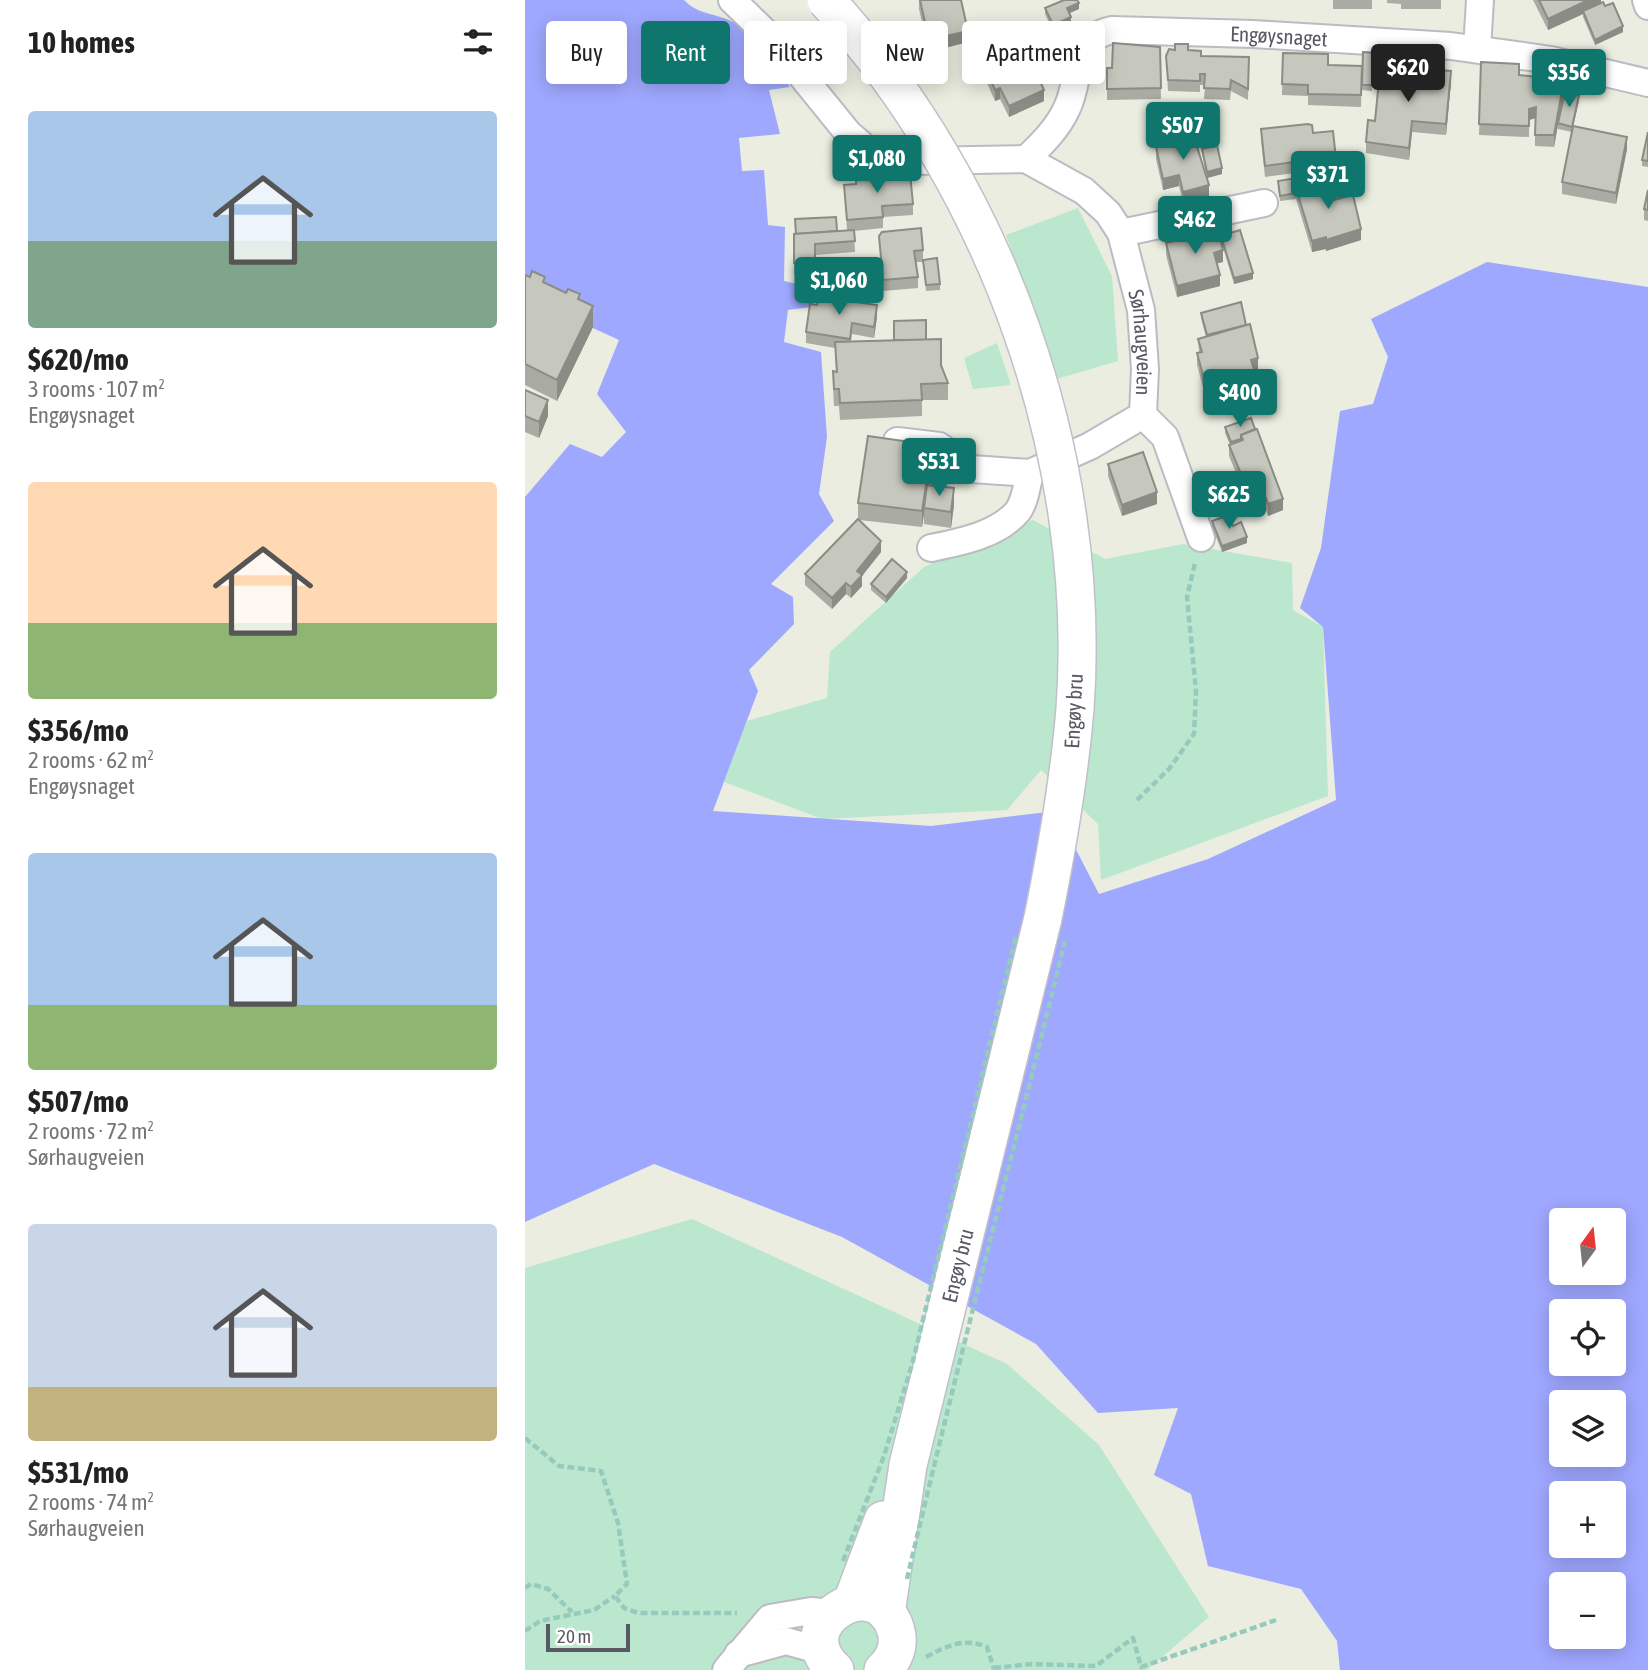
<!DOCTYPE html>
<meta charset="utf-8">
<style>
body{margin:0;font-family:"Asap Condensed",sans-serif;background:#f6f6f6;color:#222;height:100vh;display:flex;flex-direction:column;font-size:26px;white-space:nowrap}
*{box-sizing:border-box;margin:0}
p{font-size:23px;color:#767676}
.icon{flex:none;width:38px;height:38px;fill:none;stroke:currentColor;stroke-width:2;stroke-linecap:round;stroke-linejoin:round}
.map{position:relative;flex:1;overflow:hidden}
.side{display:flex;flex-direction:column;background:#fff;width:525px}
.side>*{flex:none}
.banner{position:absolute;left:21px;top:21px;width:665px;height:63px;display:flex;gap:14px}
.needle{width:46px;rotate:15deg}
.tools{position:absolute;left:1024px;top:1208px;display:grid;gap:14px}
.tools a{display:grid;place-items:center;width:77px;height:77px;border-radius:7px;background:#fff;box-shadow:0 4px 18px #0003;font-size:35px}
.scale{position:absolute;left:21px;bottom:18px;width:84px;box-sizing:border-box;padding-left:7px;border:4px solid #595963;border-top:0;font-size:19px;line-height:24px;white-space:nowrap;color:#595963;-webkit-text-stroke:5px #fff;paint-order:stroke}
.price{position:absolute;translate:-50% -60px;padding:0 16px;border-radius:7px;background:#0f766e;color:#fff;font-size:23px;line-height:46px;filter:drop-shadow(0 2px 4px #0008)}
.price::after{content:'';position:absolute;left:50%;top:42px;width:21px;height:16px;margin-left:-10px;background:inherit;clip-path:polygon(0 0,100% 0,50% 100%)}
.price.active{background:#222;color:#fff}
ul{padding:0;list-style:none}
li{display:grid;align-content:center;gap:14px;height:371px;padding:0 28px}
li span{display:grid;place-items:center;height:217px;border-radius:7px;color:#555}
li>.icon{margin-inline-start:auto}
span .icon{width:126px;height:126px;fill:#fffc;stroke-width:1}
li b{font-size:30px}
h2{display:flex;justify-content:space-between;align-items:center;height:84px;padding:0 28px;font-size:30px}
.chip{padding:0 24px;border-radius:7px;background:#fff;box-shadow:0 4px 18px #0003;font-size:24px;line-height:63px}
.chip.active{background:#0f766e;color:#fff}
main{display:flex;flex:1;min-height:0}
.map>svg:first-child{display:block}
.green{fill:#bbe7cf}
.water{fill:#9fa8ff;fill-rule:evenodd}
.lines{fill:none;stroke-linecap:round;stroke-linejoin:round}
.street-casing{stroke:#bcbbc3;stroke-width:30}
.secondary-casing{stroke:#c0c0ca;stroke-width:40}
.path{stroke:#96cabd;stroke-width:4.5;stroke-dasharray:7 3.5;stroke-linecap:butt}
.street{stroke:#fff;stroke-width:26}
.secondary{stroke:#fff;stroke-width:37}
.secondary-bridge-casing{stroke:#c0c0ca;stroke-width:40;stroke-linecap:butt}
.path-bridge{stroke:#96cabd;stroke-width:4.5;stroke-dasharray:7 3.5;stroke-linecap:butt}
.secondary-bridge{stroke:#fff;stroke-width:37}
.wall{fill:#aaaca3}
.shaded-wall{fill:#8b8c85}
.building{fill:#c6c8be;stroke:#8b8c85;stroke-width:2}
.labels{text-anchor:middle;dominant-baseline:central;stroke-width:5;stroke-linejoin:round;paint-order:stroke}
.street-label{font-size:21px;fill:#595963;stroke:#fff}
</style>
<main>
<section class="side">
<h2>10 homes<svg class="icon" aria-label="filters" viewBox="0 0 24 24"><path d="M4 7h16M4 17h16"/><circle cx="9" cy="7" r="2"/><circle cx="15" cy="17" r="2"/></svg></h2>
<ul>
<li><span style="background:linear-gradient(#a9c7e8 60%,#7fa58c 0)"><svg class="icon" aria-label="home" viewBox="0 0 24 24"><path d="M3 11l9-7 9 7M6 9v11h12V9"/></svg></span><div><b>$620/mo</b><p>3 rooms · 107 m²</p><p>Engøysnaget</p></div></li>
<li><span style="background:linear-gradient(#ffd9b3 65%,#8fb573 0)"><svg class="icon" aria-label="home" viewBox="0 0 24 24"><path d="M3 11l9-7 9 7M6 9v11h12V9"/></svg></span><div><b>$356/mo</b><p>2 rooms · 62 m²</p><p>Engøysnaget</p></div></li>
<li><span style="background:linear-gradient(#a9c7e8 70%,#8fb573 0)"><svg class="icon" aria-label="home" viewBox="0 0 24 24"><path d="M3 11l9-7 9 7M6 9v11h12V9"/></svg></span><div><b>$507/mo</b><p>2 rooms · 72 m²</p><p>Sørhaugveien</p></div></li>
<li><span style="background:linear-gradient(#c9d6e8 75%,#c2b280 0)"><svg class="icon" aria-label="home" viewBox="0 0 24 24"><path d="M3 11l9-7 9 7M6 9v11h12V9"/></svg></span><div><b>$531/mo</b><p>2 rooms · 74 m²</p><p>Sørhaugveien</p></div></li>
</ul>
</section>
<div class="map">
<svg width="1123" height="1670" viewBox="0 0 1123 1670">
<rect width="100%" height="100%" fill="#eaede0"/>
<g class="green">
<polygon points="553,208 587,276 593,361 532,379 481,235"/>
<polygon points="472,343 486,385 448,389 439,358"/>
<polygon points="508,520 580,559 658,544 767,563 768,610 798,627 803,796 576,880 573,824 516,770 482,810 297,819 199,782 222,721 302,698 305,652 399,567"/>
<polygon points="167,1219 482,1364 574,1445 684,1617 622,1670 0,1670 0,1268"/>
</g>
<path class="water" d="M0,0H159C173,15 191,13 208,22C233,34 250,66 265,87L244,90L255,134L214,138L217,171L239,170L243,225L260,227L259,281L282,286L287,307L263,310L259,342L296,352L302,437L294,494L309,521L246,584L268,597L269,624L224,670L233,691L188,811L406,826L531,811L574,894L683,859L811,800L798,627L775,608L796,548L815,411L848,404L863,357L846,319L962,262L1123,287V1670H815L812,1641L776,1589L683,1566L666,1494L629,1475L653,1408L573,1413L511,1344L317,1237L129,1164L0,1222V497L45,444L77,457L101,432L72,394L94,340L0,297ZM1036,1220H1088V1272H1036ZM1036,1311H1088V1363H1036ZM1036,1402H1088V1454H1036ZM1036,1493H1088V1545H1036ZM1036,1584H1088V1636H1036Z"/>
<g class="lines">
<g class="street-casing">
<g id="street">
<path id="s1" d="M207,0L246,38L323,133L346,153L366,160L388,161L501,159L559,191L583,213L596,233L616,310L620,369L618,415L640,437L676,538"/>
<polyline points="1121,0 1123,6"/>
<polyline points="952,49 955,0"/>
<path id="s2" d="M501,159C517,144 533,128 542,108C556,79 547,38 587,30L728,34L926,46L1026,60L1123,83"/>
<polyline points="596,233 739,203"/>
<polyline points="372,441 414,446 447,469 505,473 565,446 618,415"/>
<path d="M406,548C435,542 473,535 493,511C500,501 502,485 505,473"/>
<polyline points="213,1654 261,1641 297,1651"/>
<polyline points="201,1670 245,1618 286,1611 307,1613"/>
</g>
</g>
<g class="secondary-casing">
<g id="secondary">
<polyline points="327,1602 358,1520"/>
<path id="s3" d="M361,1613L383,1465L518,918"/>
<path d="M310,1670C258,1623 354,1567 371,1631C375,1646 369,1660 358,1670"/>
</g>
</g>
<g class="path">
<polyline points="612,800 644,769 669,734 671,691 662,597 670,563"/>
<polyline points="0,1438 34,1466 76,1471 93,1523 102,1584 90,1596 99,1608 113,1613 212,1613"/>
<polyline points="0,1588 6,1584 23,1589 47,1612"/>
<polyline points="0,1631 15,1621 69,1610 90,1596"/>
<path d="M401,1657C422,1646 439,1637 462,1647L469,1669"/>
<polyline points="469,1668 506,1664 571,1666 608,1638 616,1667 751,1620"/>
</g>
<use href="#street" class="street"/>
<use href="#secondary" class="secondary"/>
<g class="secondary-bridge-casing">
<path id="secondary-bridge" d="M301,0C472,187 568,456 550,709C544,780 532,849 518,918"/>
</g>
<g class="path-bridge">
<polyline points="318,1561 359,1456 388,1361 491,936"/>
<path d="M382,1579C432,1366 488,1154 540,941"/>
</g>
<use href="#secondary-bridge" class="secondary-bridge"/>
</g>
<g class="wall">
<polygon points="394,0 436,0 443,42 404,52 394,9"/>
<rect x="808" y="0" width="39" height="9"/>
<polygon points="862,0 916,0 916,9 876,9 876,4 862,3"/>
<polygon points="1008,0 1076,0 1076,3 1080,6 1098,32 1070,45 1058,17 1058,14 1023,30"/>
<polygon points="520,8 554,9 545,13 546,23 528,31 520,14"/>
<polygon points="635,47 636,99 582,100 582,68 587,68"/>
<polygon points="457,49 527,60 514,66 515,81 519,101 484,117 475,99 470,101 461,81 461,69 457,60"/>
<polygon points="663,50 676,56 724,57 723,100 706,91 705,100 679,99 680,85 675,85 675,92 643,91 641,56"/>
<polygon points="838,52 853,53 852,81 847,80 847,91 837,90"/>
<polygon points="758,53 803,65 837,66 836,107 783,105 783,96 757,95"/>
<polygon points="956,62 1039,91 1033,121 1054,100 1048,126 1102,149 1091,204 1037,194 1037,182 1047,132 1033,129 1033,124 1029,147 1010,146 1010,118 1004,120 1004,137 954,135"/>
<polygon points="926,82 921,135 887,132 884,160 841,153 841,142 850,121"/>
<polygon points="736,129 788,133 812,168 812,179 798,180 798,184 816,198 836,240 801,251 801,249 787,252 771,199 755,201 753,187 753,181 779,180 778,172 740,177 736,140"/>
<polygon points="1123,132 1123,167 1117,166 1117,160"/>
<polygon points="637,142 684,196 658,203 654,186 638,190 631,159 631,147 637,146"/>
<polygon points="677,149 697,174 682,178 677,154"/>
<polygon points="319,185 388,204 388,215 358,217 358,228 329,231 330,252 290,255 290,274 269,274 269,234 322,230"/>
<polygon points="1123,190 1123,221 1119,220 1119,209"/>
<polygon points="662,227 680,233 698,262 692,263 695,286 652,297 641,255 641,243 662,238"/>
<polygon points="354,236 398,250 398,260 415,284 415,290 401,291 398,262 391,262 393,277 393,288 358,291"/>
<polygon points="696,236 728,279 709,284 696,241"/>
<polygon points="0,275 55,300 68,327 32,401 0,385"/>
<polygon points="676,313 733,369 729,371 730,384 681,398 672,365 672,353 674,353 673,339 681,337 676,318"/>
<polygon points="352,317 349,338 327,334 326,341 401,340 416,365 423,383 423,400 397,400 397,416 315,420 314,406 309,406 308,388 308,371 311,371 310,348 281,343 281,332"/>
<polygon points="0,390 23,416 14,438 0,432"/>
<polygon points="726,418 758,510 743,516 741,510 728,514 704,456 704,445 705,445 700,433 700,427"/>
<polygon points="407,462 403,485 429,505 426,528 399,524 399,513 397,527 334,520 356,552 337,576 337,586 326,598 321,594 307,609 280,585 280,574 333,519 333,503"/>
<polygon points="583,464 632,504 597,516 583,476"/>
<polygon points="687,521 708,526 722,543 697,552 687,527"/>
<polygon points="382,578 361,603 346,590 346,584"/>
</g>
<g class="shaded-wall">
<polygon points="1063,0 1076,0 1076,5 1058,11 1058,14 1023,30 1023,19"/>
<polygon points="554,3 554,9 542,14 542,8"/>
<polygon points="546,17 546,23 528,31 528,25"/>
<polygon points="1098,26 1098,32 1070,45 1070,40"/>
<polygon points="443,31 443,42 404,52 404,40"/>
<polygon points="527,49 527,60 510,68 510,57"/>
<polygon points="516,69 516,80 511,83 511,72"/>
<polygon points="926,71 926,82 921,135 921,124"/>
<polygon points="1039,80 1039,91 1029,147 1029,135"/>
<polygon points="475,88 475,99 470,101 470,90"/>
<polygon points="519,90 519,101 484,117 484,106"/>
<polygon points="1054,95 1054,100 1047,132 1047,127"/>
<polygon points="1011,107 1011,118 1004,120 1004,137 1004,109"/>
<polygon points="887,121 887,132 884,160 884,148"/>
<polygon points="1102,137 1102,149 1091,204 1091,193"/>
<polygon points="697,168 697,174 682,178 682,172"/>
<polygon points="654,175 654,186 638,190 638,179"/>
<polygon points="684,185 684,196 658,203 658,192"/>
<polygon points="836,229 836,240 801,251 801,240"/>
<polygon points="801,237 801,249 787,252 787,241"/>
<polygon points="698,250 698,262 689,264 689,253"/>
<polygon points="728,273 728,279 709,284 709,278"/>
<polygon points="695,275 695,286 652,297 652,286"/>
<polygon points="352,305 352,317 349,338 349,327"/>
<polygon points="68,306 68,327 32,401 32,380"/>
<polygon points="733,358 733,369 726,371 726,360"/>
<polygon points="730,373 730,384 681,398 681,386"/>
<polygon points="23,400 23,416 14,438 14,422"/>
<polygon points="407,445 407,462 397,527 397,511"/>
<polygon points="429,488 429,505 426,528 426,512"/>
<polygon points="632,492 632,504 597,516 597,505"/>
<polygon points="741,498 741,510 728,514 728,503"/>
<polygon points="758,499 758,510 743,516 743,504"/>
<polygon points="722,537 722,543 697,552 697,546"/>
<polygon points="356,541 356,552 337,576 337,586 326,598 326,587 332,571"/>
<polygon points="382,572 382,578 361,603 361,597"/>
<polygon points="321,583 321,594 307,609 307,598"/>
</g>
<g class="building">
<polygon points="395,0 436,0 443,31 404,40"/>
<polygon points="539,0 552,0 554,3 542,8 546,17 528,25 520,8"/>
<polygon points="1014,0 1063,0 1023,19"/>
<polygon points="1078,2 1080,6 1088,3 1098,26 1070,40 1058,11"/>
<polygon points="515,23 527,49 510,57 516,69 511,72 519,90 484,106 475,88 470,90 461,70 466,68 457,49"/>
<polygon points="588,43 635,47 636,88 582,89 582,68 587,68"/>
<polygon points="650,44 663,44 663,50 676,51 676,56 724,57 723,89 706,80 705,89 679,88 680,74 675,74 675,81 643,80 641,56 644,49 650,50"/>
<polygon points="838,52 853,53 852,75 847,75 847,85 837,85"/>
<polygon points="758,53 803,54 803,65 837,66 836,95 783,94 783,85 757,84"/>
<polygon points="956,62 994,64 994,75 1039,80 1029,135 1010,135 1011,107 1004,109 1004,126 954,124"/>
<polygon points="888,68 926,71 921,124 887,121 884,148 841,142 843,120 850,121 855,70 888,72"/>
<polygon points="1040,92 1054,95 1047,127 1033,123"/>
<polygon points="783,124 787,125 788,133 808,131 812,168 779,171 778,161 740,166 736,129"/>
<polygon points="1048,126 1102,137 1091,193 1037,182"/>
<polygon points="1123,132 1123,161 1117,160"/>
<polygon points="668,134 684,185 658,192 654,175 638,179 631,147 638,146 637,142"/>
<polygon points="692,145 697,168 682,172 677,149"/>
<polygon points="385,173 388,204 357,206 358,217 322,220 319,185 331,184 331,178"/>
<polygon points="778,177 778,180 797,177 798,184 771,188 771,193 755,196 753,181"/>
<polygon points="812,182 816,197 809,200 828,195 836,229 801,240 801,237 787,241 771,188"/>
<polygon points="1123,190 1123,210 1119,209"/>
<polygon points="311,217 312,231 271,234 270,219"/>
<polygon points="677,223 680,233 693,230 698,250 689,253 695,275 652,286 641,243 665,237 662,227"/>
<polygon points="396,228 398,250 389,251 393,277 358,280 354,236 357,232"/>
<polygon points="329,230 330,241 290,244 290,262 269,263 269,234"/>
<polygon points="715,230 728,273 709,278 696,236"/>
<polygon points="412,258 415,284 401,285 398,260"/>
<polygon points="7,271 20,277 18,282 41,293 43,289 55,294 53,299 68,306 32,380 0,364 0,275 5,277"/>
<polygon points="294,297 352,305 349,327 327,323 325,339 281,332 285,304 292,305"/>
<polygon points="716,302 721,325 682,335 676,313"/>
<polygon points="401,320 401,340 369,340 369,321"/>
<polygon points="725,324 733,358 726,360 730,373 681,386 672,353 677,352 673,339"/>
<polygon points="416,339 416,365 423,383 396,384 397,400 315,403 314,389 309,389 308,371 312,372 310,342"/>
<polygon points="0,390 23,400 14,422 0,416"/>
<polygon points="726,418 730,429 716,435 716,439 706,442 700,427"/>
<polygon points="732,429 758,499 743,504 741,498 728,503 704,445 718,440 716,435"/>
<polygon points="343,436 407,445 397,511 333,503"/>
<polygon points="618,452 632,492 597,505 583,464"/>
<polygon points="402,485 429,488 426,512 399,508"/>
<polygon points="704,515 708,526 716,522 722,537 697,546 687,521"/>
<polygon points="333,519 356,541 332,571 337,575 326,587 321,583 307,598 280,574"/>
<polygon points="367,559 382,572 361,597 346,584"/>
</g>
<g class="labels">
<g class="street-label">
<text stroke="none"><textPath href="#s2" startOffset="329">Engøysnaget</textPath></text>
<text stroke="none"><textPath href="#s1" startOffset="598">Sørhaugveien</textPath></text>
<text transform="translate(548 711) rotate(-87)">Engøy bru</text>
<text stroke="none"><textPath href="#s3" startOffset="355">Engøy bru</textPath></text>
</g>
</g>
</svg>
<div class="tools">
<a><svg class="needle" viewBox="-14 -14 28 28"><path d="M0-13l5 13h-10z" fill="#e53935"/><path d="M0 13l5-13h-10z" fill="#767676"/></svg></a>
<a><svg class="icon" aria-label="locate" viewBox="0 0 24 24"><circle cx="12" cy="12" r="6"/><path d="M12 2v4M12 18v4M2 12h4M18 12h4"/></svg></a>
<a><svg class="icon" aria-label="layers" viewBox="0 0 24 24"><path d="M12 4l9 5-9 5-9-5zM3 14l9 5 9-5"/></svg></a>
<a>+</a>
<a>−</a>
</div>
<div class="scale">20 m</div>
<b class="price active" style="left:883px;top:104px">$620</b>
<b class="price" style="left:1044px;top:109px">$356</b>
<b class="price" style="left:658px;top:162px">$507</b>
<b class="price" style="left:352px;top:195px">$1,080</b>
<b class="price" style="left:803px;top:211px">$371</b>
<b class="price" style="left:670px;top:256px">$462</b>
<b class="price" style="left:314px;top:317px">$1,060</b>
<b class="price" style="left:715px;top:429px">$400</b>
<b class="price" style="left:414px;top:498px">$531</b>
<b class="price" style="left:704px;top:531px">$625</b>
<div class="banner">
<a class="chip">Buy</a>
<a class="chip active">Rent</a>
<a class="chip">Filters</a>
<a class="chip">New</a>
<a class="chip">Apartment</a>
</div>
</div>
</main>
